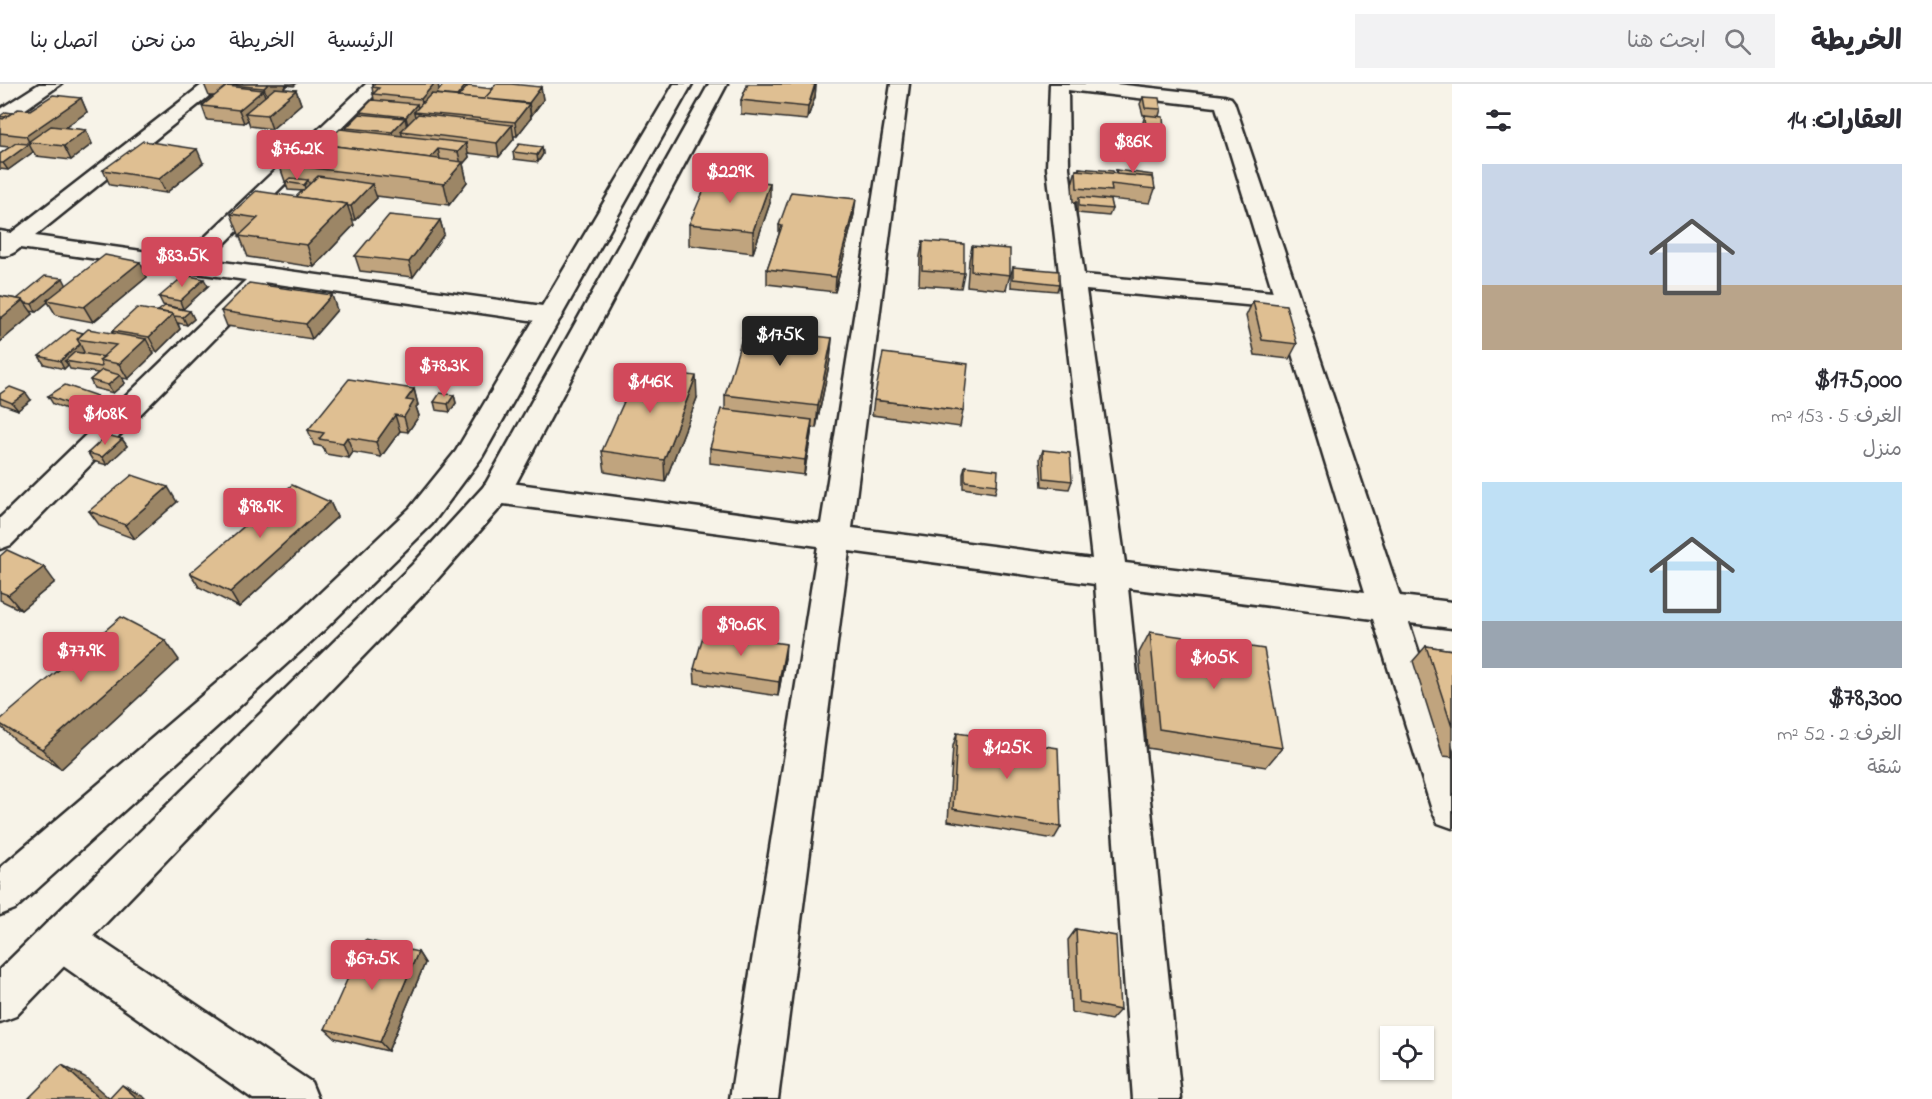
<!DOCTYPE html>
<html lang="ar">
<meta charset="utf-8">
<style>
body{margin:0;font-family:"Indie Flower","Playpen Sans Arabic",sans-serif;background:#f2f2f3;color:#2b2b33;direction:rtl;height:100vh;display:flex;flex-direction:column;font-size:22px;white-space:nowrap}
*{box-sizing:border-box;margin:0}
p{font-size:20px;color:#7c7c81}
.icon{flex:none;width:33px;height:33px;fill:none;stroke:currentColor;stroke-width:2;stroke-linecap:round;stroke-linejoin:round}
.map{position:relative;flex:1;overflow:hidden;direction:ltr}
.drawer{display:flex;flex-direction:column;background:#fff;width:480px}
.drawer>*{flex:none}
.controls{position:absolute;left:1380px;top:942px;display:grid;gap:12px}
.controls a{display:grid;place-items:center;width:54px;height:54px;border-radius:0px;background:#fff;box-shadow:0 2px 4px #0004;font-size:30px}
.price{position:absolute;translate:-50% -51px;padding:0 14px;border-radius:6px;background:#d1495b;color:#fff;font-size:20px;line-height:39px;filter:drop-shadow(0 2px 3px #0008)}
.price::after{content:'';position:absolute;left:50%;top:36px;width:18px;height:14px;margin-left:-9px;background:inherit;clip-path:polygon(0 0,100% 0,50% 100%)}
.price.current{background:#222;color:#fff}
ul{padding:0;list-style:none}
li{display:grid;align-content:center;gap:12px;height:318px;padding:0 30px}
li span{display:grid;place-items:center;height:186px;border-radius:0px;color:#555}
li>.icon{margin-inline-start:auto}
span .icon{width:108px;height:108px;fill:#fffc;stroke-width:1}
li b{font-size:26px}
h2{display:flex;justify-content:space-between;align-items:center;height:72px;padding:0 30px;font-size:26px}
header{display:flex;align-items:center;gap:36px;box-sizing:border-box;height:84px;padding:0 30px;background:#fff;border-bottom:2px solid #e1e1e2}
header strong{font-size:28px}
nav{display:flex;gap:33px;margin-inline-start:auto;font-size:21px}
.search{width:420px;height:54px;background:#f2f2f3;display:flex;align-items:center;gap:15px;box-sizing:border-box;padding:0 21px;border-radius:0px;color:#7c7c81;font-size:22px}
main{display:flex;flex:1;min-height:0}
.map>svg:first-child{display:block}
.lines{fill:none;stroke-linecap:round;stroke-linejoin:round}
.street-casing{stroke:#2b2b2b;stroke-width:5}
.secondary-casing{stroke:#2b2b2b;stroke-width:5}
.street{fill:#f7f3e8;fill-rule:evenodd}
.secondary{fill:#f7f3e8;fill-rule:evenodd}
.wall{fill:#c0a47e;stroke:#2b2b2b;stroke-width:1.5}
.shaded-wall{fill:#9c8666;stroke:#2b2b2b;stroke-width:1.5}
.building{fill:#dfbf92;stroke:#2b2b2b;stroke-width:1.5}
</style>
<header>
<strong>الخريطة</strong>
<div class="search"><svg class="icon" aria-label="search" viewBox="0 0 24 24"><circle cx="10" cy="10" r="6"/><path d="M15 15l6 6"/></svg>ابحث هنا</div>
<nav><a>الرئيسية</a><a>الخريطة</a><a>من نحن</a><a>اتصل بنا</a></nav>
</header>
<main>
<section class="drawer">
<h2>العقارات: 14<svg class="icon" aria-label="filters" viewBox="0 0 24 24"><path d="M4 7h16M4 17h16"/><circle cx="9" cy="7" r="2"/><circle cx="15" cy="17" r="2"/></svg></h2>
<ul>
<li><span style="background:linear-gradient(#c9d6e8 65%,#b9a48a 0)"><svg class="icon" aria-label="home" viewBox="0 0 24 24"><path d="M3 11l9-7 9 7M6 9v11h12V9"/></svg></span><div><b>$175,000</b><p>الغرف: 5 · 153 m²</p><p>منزل</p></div></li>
<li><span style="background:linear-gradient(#bfe0f5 75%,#9aa5b1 0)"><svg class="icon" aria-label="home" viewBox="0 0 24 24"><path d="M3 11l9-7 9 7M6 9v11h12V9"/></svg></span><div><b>$78,300</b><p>الغرف: 2 · 52 m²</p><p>شقة</p></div></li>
</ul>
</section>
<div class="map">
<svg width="1452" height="1015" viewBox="0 0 1452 1015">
<rect width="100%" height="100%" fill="#f7f3e8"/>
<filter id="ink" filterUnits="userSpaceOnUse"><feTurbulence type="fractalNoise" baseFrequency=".0167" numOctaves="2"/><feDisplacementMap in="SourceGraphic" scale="12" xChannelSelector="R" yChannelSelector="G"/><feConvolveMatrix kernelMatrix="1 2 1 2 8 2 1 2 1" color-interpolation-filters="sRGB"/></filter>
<g filter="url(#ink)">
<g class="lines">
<g class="street-casing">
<g id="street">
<polygon points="39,0 61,0 7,38 0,40 0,25"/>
<path d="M203,0H224L35,152L184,173L366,0H386L208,176L550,223L559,226L563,231L559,236L550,239L264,198L266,201L263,206L11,461L0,465V434L246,196L20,164C14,169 8,173 0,171V147L11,149Z"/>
<path d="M891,0H909L852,444L1092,475L1047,84L1050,0H1116L1224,12L1231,14L1234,18L1400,512L1452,518V544L1409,539L1452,668V744L1438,739L1432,726L1373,535L1128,504L1181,1015H1133L1095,500L849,467L778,1015H730L818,462L496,419L485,416L481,408L485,400L496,397L821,440ZM1068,6L1216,23L1273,208L1084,191L1069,84ZM1086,206L1278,224L1365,508L1125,479Z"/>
<polygon points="61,834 76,840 311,998 318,1015 253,1015 46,870 40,855 46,840"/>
</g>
</g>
<g class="secondary-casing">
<g id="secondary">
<polygon points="674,0 692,0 482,373 432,440 324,546 15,825 0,831 0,784 300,528 410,424 456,367"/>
<polygon points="709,0 727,0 507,416 434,499 16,932 0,938 0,885 412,481 485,401"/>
</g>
</g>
<use href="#street" class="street"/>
<use href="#secondary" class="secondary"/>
</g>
<g class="wall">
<polygon points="204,0 296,0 294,2 285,1 286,2 283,5 296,6 301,20 272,45 250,42 248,36 244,39 207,36 202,22 214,12 209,12"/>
<polygon points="375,0 438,0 439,6 467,4 493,5 541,3 543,16 531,32 531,34 517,52 514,52 514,55 499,73 468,69 469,73 463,80 467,98 449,121 376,112 377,114 355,136 352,136 354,141 314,183 248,173 231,130 296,113 302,107 288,106 279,80 322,70 320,64 347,46 346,44 360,30 360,28 374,16 372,3"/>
<polygon points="746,0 816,0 815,13 807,36 741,30 741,16 746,4"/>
<polygon points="1143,13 1161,25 1159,32 1164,45 1162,52 1144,51 1143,38 1145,31 1143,31 1140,20"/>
<polygon points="81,14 87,28 65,44 86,46 92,60 71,76 36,72 32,66 33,68 8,86 0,85 0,70 10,63 0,62 0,32 12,29 30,26"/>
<polygon points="542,63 543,70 538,78 514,75 513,68"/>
<polygon points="203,79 166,109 110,101 103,86"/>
<polygon points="1079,84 1115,90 1116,86 1153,99 1155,105 1150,119 1109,115 1112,125 1109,132 1077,129 1077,118 1073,118 1072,100 1076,86 1078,86"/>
<polygon points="770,119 753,169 689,161 689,140"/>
<polygon points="854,130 835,208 767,200 767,185 779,150 779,141"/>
<polygon points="440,136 444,150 413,193 360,187 355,172"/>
<polygon points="923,157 964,189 961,204 919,201 920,172"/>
<polygon points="972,162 1010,191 1006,206 967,202 969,176"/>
<polygon points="1013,183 1059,200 1057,207 1011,203 1011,190"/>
<polygon points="147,193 93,238 56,231 48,218 36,228 30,227 33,230 0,258 0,212 17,215 66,201"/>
<polygon points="208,202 183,225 163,221 159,213"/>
<polygon points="1253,217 1297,260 1289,275 1255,271 1246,232"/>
<polygon points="337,226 312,255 227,242 221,227"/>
<polygon points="158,227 190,227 194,235 187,241 178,239 180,245 157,268 153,267 154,270 128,295 122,294 125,299 113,309 94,304 90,296 98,289 70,285 68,281 64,285 44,280 39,272 83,249 113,249 112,247"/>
<polygon points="832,254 830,276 816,344 812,343 804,391 710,379 710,364 725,326 725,311"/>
<polygon points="414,305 418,321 416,323 419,332 408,348 400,347 381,373 353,368 349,374 326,370 323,363 314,361 308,346"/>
<polygon points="0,310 31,316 18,326 1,320 0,318"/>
<polygon points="454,311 456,319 450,328 436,326 434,318"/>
<polygon points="48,312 101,320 85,332 53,320"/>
<polygon points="697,314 665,398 605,388 602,367"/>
<polygon points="874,316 963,327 960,343 872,331"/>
<polygon points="122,355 127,362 107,381 93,377 88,369"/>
<polygon points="1043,366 1072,397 1069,405 1042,402 1040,374"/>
<polygon points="965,382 997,401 995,409 963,404 963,390"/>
<polygon points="177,418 135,455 100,442 89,427"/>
<polygon points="330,418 337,433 239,523 199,503 190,489"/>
<polygon points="0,472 55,498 21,526 0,516"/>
<polygon points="1150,548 1282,664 1266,683 1147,664 1139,569"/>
<polygon points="1426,562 1452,566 1452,673 1443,672 1413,577"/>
<polygon points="785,574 778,612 695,599 694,585"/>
<polygon points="179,576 61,685 17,658 0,642 0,636"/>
<polygon points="957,649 1061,743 1054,755 948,737 953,662"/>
<polygon points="1076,845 1120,926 1111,936 1071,928 1068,856"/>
<polygon points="418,868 425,879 388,967 335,954 325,945"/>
</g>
<g class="shaded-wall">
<polygon points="268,0 285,0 286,2 269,17 264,4"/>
<polygon points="434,0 438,0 440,10 424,28 421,15"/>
<polygon points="816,0 815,13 807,36 808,23"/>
<polygon points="466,1 467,8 453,17"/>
<polygon points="541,3 543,16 531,32 529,19"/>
<polygon points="263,6 267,19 245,29 248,36 244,39 239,26"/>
<polygon points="296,6 301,20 272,45 267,31"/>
<polygon points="81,14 87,28 42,59 29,58 26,52"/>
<polygon points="417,20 419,28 414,28 416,38 409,47 406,33"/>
<polygon points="529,20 531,34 517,52 515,38"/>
<polygon points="405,34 408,48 401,47 403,54 395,62 392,48"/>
<polygon points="512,41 514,55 499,73 497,59"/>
<polygon points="86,46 92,60 71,76 64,62"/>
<polygon points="466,59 469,73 463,80 467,98 449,121 444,100 461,80 458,68"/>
<polygon points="29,60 33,68 8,86 3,79"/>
<polygon points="542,63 543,70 538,78 537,71"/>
<polygon points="197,65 203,79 166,109 159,95"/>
<polygon points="438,65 441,80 428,76"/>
<polygon points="308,96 311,104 306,108 304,101"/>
<polygon points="770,99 770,119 753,169 753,147"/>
<polygon points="372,100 377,114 355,136 351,122"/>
<polygon points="856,115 854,130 835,208 836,193"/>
<polygon points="347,120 354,141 314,183 307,161"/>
<polygon points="440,136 444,150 413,193 409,178"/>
<polygon points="140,178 147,193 93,238 84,223"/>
<polygon points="63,194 67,202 47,216 48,218 36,228 32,220"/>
<polygon points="204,195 208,202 183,225 180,217"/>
<polygon points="332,211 337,226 312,255 306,240"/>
<polygon points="23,216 33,230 0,258 0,235"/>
<polygon points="190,227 194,235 187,241 183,233"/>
<polygon points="173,230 180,245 157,268 149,253"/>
<polygon points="832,254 830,276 816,344 818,322"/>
<polygon points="146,255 154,270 128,295 119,280"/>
<polygon points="80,260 84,268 72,278 65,277 68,281 64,285 60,277"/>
<polygon points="120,291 125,299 113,309 108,301"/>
<polygon points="696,292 697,314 665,398 664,376"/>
<polygon points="414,305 418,321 416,323 419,332 408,348 404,333 406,316"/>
<polygon points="26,309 31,316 18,326 12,319"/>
<polygon points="454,311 456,319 450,328 448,320"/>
<polygon points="97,312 101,320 85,332 80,324"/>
<polygon points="395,331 400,347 381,373 376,358"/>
<polygon points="812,336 811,351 804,391 805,376"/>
<polygon points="347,353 353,368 349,374 343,359"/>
<polygon points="122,355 127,362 107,381 102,373"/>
<polygon points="168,403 177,418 135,455 125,441"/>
<polygon points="330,418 337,433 239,523 230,508"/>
<polygon points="44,483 55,498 21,526 8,511"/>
<polygon points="165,556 179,576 61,685 42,665"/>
<polygon points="786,560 785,574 778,612 779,598"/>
<polygon points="418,868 425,879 388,967 380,958"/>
<polygon points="62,981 85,993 110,1015 100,1015"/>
<polygon points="122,1001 144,1013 146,1015 138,1015"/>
</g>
<g class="building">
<polygon points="221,0 268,0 264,4"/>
<polygon points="375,0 434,0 421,15 373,10 379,4 372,3"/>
<polygon points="444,0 453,0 466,1 457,12 436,10"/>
<polygon points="496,0 511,0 541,3 529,19 487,15 529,20 515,38 414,28 431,10 484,15"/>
<polygon points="748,0 815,0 808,23 741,16"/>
<polygon points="227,2 263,6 239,26 202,22"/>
<polygon points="468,2 493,5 484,15 458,13"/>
<polygon points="275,4 296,6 267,31 245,29"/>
<polygon points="53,11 81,14 26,52 0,49 0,34 3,35 18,25 30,26"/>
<polygon points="1143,13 1159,14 1161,25 1145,24"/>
<polygon points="372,16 417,20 406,33 360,28"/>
<polygon points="6,28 12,29 5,33 0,32"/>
<polygon points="360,30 405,34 392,48 346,44"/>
<polygon points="418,30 512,41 497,59 401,47"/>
<polygon points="1145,31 1163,33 1164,45 1146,44"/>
<polygon points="51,42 86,46 64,62 28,58"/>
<polygon points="340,45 466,59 458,68 438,65 430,74 335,62 332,65 320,64"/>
<polygon points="143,57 197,65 159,95 103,86"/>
<polygon points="16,59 29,60 3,79 0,79 0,70"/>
<polygon points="519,60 542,63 537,71 513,68"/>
<polygon points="335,62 463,78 444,100 279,80 293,67 326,71"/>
<polygon points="1079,84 1113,87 1114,90 1079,87"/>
<polygon points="1076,86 1153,93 1155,105 1111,100 1112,107 1077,104"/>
<polygon points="1116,86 1153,91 1154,97 1153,93 1117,90"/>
<polygon points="318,92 372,100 351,122 348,122 347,120 296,113"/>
<polygon points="710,92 770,99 753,147 689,140"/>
<polygon points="290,94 308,96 304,101 285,98"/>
<polygon points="256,107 347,120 307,161 239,152 258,134 231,130"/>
<polygon points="791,108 856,115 836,193 767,185 782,142 779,141"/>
<polygon points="1079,113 1110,116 1112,125 1079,122"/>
<polygon points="389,131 440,136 409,178 355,172"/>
<polygon points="923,157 964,160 964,189 922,186"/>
<polygon points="972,162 1010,165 1010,191 971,187"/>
<polygon points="105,171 140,178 84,223 47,216"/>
<polygon points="1013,183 1059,187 1059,200 1013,195"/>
<polygon points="185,191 204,195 180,217 159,213"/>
<polygon points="45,192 63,194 32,220 26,219 23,216 17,215"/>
<polygon points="249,199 332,211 306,240 221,227"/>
<polygon points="0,212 23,216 0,235"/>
<polygon points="1253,217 1286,221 1297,260 1262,256"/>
<polygon points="165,222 190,227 183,233 174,232 173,230 158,227"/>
<polygon points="137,224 173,230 149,253 112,247"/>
<polygon points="745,244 832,254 818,322 725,311"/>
<polygon points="88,245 146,255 119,280 99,276 116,261 77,255"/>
<polygon points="71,246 83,249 77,255 80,260 60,277 39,272"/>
<polygon points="75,268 104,273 99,276 102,281 101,283 65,277"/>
<polygon points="883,269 968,280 963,327 874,316"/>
<polygon points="639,284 696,292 664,376 602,367"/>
<polygon points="102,286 120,291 108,301 90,296"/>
<polygon points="349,295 414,305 406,316 414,317 404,333 395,331 376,358 347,353 343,359 319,355 324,349 308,346"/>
<polygon points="65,301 97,312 80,324 48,312"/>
<polygon points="10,303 26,309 12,319 0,314 0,310"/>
<polygon points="440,309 454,311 448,320 434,318"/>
<polygon points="721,325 812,336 805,376 710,364"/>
<polygon points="107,351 122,355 102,373 88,369"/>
<polygon points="1043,366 1070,369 1072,397 1044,394"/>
<polygon points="965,382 998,386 997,401 965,397"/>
<polygon points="132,391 168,403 125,441 89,427"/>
<polygon points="292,401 330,418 230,508 190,489"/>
<polygon points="7,466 44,483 8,511 0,508 0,472"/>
<polygon points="121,533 165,556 42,665 0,640 0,636"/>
<polygon points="704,548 786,560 779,598 694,585"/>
<polygon points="1150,548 1264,565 1282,664 1159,645"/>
<polygon points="1426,562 1452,566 1452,643"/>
<polygon points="957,649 1058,664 1061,743 953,725"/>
<polygon points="1076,845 1116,852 1120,926 1079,918"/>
<polygon points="365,856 418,868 380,958 325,945"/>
<polygon points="62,981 100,1015 28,1015"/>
<polygon points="122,1001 138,1015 109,1015"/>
</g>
</g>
</svg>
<div class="controls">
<a><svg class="icon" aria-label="locate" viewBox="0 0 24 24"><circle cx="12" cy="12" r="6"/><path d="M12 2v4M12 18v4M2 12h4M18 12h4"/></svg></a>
</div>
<b class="price" style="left:1133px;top:90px">$86K</b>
<b class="price" style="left:297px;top:97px">$76.2K</b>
<b class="price" style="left:730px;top:120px">$229K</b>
<b class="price" style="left:182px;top:204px">$83.5K</b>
<b class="price current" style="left:780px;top:283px">$175K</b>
<b class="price" style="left:444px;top:314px">$78.3K</b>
<b class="price" style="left:650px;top:330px">$146K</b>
<b class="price" style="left:105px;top:362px">$108K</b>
<b class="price" style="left:260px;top:455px">$98.9K</b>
<b class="price" style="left:741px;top:573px">$90.6K</b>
<b class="price" style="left:81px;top:599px">$77.9K</b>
<b class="price" style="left:1214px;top:606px">$105K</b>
<b class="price" style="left:1007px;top:696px">$125K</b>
<b class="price" style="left:372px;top:907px">$67.5K</b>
</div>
</main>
